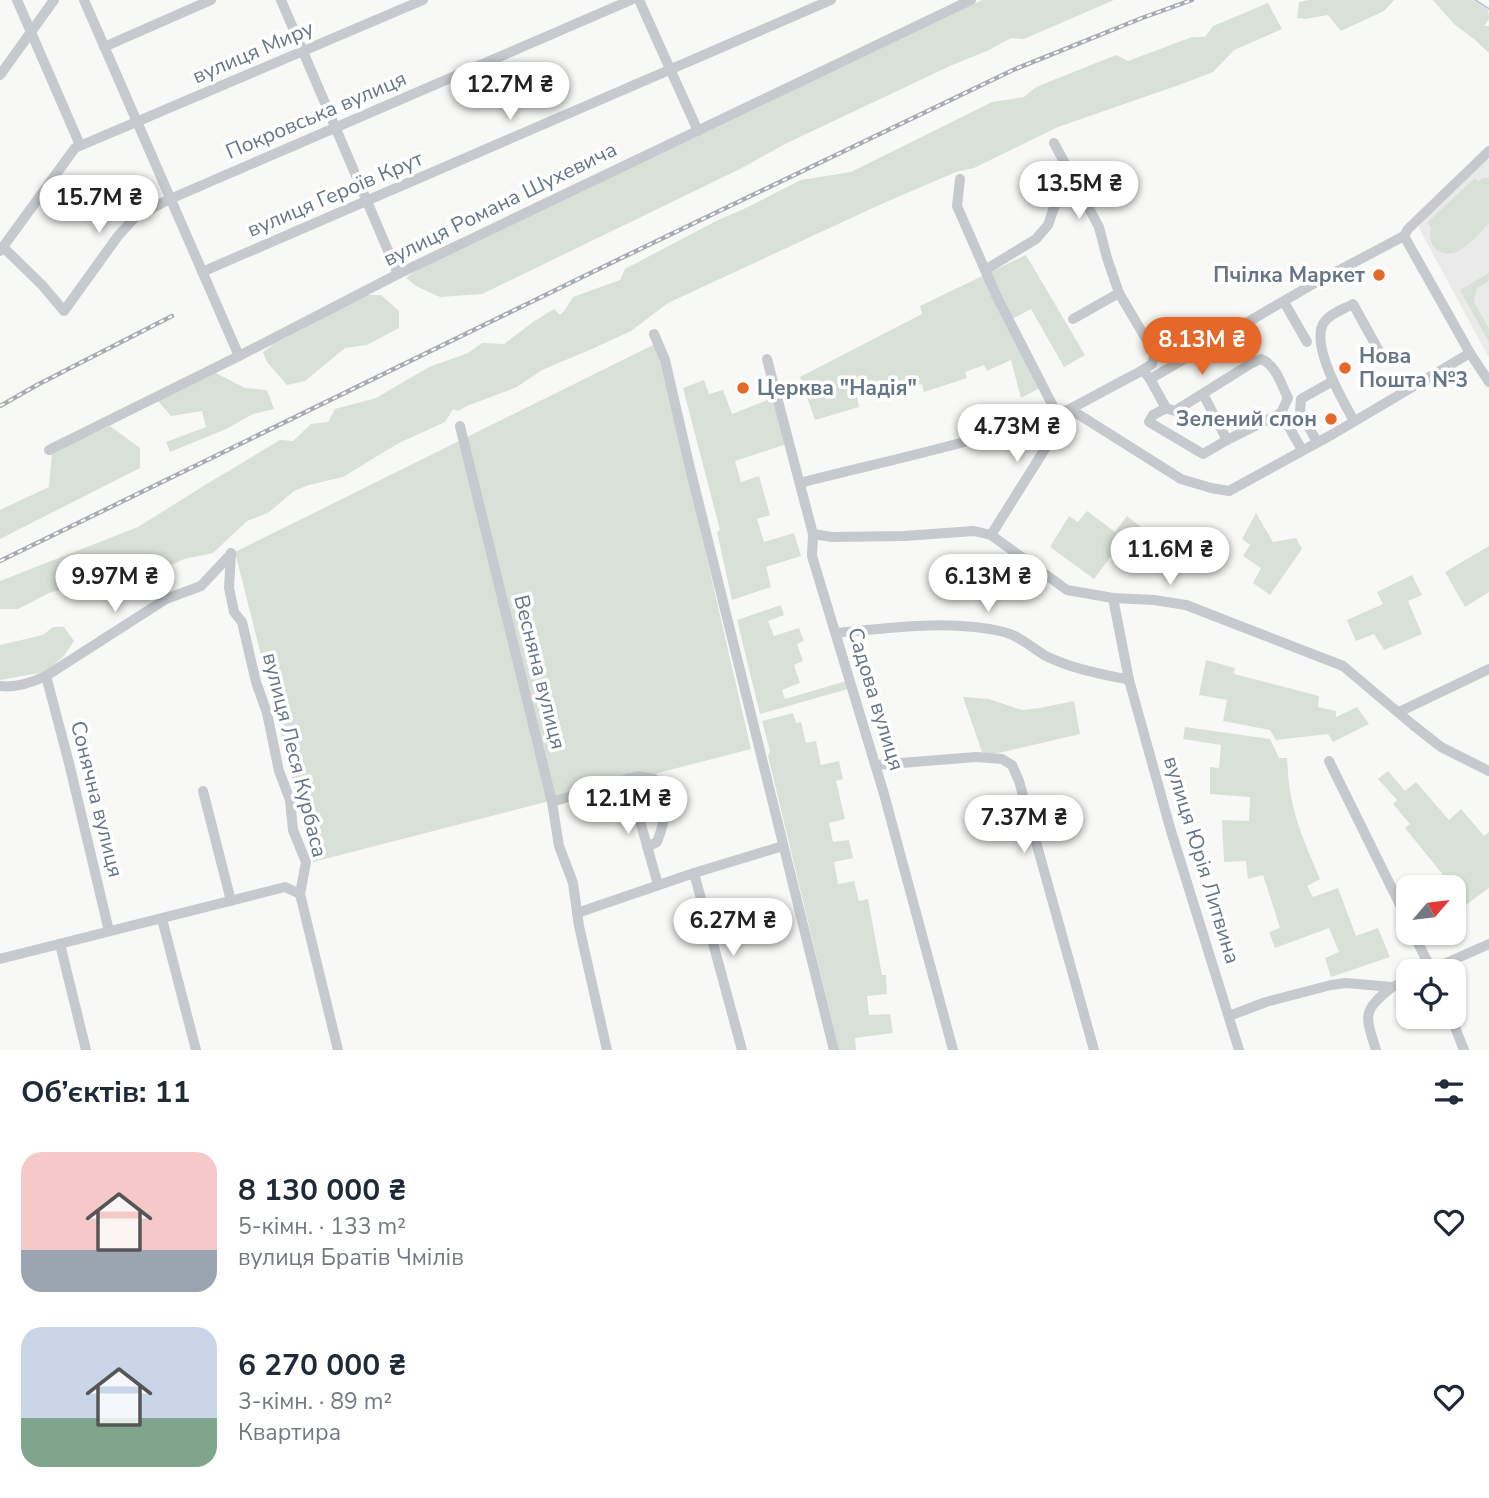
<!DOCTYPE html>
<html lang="uk">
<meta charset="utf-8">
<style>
body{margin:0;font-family:"Nunito Sans",sans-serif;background:#f6f6f7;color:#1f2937;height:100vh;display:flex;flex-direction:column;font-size:26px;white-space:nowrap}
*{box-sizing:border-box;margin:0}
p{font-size:23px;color:#747a83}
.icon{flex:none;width:38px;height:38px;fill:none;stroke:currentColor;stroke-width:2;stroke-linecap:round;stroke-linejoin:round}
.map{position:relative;height:1050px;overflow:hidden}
.drawer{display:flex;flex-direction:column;background:#fff;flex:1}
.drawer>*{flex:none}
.needle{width:46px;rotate:62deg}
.fabs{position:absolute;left:1396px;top:875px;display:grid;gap:14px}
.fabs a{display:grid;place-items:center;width:70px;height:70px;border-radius:14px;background:#fff;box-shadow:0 2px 5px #0004;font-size:35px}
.price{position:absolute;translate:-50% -60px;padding:0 16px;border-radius:24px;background:#fff;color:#222;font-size:23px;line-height:46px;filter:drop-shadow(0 2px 4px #0008)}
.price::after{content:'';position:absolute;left:50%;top:42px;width:21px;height:16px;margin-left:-10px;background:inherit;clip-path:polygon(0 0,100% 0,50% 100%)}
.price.current{background:#e66829;color:#fff}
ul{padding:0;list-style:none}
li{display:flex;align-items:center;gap:21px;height:175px;padding:0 21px}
li span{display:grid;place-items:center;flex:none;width:196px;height:140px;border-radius:21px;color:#555}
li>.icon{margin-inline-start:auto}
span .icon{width:84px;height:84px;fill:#fffc;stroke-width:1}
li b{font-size:30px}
h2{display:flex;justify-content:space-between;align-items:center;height:84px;padding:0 21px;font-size:30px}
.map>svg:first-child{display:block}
.built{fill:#e9eae9}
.green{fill:#d9e0d7}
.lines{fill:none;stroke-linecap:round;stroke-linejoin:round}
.stream{stroke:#bec7cd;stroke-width:2}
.minor{stroke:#c6c9cd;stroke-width:10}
.rail-casing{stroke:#a6acb2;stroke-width:4.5}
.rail{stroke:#fff;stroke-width:2;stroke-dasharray:5;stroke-linecap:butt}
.poi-dot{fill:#e66829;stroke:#fff;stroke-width:2.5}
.labels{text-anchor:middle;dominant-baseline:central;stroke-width:7;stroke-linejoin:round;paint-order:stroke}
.street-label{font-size:21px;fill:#677687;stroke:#fff}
.poi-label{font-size:21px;font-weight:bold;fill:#677687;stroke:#fff;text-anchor:end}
</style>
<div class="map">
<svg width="1489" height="1050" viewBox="0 0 1489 1050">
<rect width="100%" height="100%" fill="#f8f9f6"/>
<polygon class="built" points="1488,159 1489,160 1489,358 1418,226"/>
<g class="green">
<polygon points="982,0 1114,0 1024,39 1011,38 989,50 950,66 785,144 740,169 482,294 440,297 416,286 406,278 417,270"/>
<polygon points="1309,0 1394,0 1384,11 1341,31 1328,15 1305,19 1297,18 1299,2"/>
<polygon points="1433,0 1472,0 1488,10 1489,19 1484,26 1489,26 1489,53 1474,39 1454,24"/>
<polygon points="1268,3 1282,29 1234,50 1213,72 1179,85 1058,127 974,168 956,172 877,206 668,303 631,331 592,349 542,370 517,387 467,406 458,411 453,409 445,422 397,444 343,477 309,485 294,491 268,513 247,521 213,553 184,559 101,599 84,584 49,593 18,609 0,609 0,581 138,527 205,485 280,440 293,441 311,424 328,422 335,409 376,398 429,367 468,353 482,343 504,344 533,322 554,309 560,315 565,310 573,297 620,280 625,269 718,220 746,208 801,180 851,172 992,102 1024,97 1036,87 1116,55 1128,61 1192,37 1205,37 1213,26"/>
<path d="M1475,178L1478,181L1483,178H1489V223C1477,235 1458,262 1439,251C1430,246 1429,236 1431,227L1427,223Z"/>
<polygon points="1026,255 1085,355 1064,367 1031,309 1012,319 1047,384 1021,398 1011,360 987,371 984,365 965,372 967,378 924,392 922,384 879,398 874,382 855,388 859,407 815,420 800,377 922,314 920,306"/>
<polygon points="1489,273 1489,281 1477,288 1474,302 1489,329 1489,342 1460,290"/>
<polygon points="366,295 381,295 399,311 399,328 367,345 345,348 305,381 287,385 267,362 263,352 274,344"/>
<polygon points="657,343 751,749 313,862 235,552"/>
<polygon points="214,372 245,388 267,390 274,409 253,414 226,429 170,452 166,442 206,427 202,411 171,416 158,401"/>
<polygon points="704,380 709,394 723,390 732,414 773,398 787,444 735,461 741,482 759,476 770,515 757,519 764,542 794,533 801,556 766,567 771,587 732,600 717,532 720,530 683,388"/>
<polygon points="110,426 140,448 140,468 0,539 0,510 49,487 52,452"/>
<polygon points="1087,511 1115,532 1127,516 1145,530 1124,559 1114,552 1094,579 1050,547 1069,516 1078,522"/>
<polygon points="1256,513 1273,542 1296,538 1302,549 1270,595 1253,583 1261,568 1243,556 1250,545 1242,539"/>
<polygon points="1489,546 1489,592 1465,607 1445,572"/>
<polygon points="1412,575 1422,595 1408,601 1422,634 1384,650 1374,634 1356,641 1347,620 1383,604 1377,592"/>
<polygon points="781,605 784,615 768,621 774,636 799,628 804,641 797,644 803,661 794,665 800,683 782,690 785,699 846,681 848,689 760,714 737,620"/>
<polygon points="53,627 64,627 74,641 64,656 45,672 0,680 0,645 43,635"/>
<polygon points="1206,660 1235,668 1234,674 1319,696 1318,707 1336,711 1336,717 1357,707 1369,724 1333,742 1328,734 1276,740 1270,730 1223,721 1227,700 1199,695"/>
<polygon points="963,697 989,699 1022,710 1040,708 1074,701 1080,734 1003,752 983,755"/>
<polygon points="793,713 796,723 801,722 806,743 816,741 821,765 839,761 843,779 836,781 845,819 829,823 833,842 849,840 853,858 834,862 838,884 854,881 859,901 868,899 882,975 886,975 887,994 867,996 869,1015 890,1014 893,1033 855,1038 856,1050 839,1050 768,756 770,751 762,721"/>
<path d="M1185,727L1270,739L1279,758H1287C1288,769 1288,780 1290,791C1295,822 1308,851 1320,879L1307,886L1313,897L1338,888L1356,936L1378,928L1390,957L1331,977L1325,958L1339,952L1329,928L1275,948L1269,932L1280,928L1263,875L1248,879L1246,861L1224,862L1222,820L1249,821L1250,797L1210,794V767L1219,768L1221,745L1183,739Z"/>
<polygon points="1388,771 1405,791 1416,782 1449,820 1461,809 1484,836 1489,832 1489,888 1456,912 1454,909 1454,896 1457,892 1405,828 1410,824 1393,804 1397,800 1378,779"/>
</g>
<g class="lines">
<polyline class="stream" points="1475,0 1489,9"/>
<g class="minor">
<polyline points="17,0 80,145"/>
<polyline points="84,0 239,356"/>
<polyline points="281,0 398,274"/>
<polyline points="639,0 698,131"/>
<polyline points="104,47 211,0"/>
<polyline points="0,75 54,0"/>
<polyline points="1054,143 1099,227 1107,258 1119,293 1155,354 1152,364 1143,370"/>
<polyline points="960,179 957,206 996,295 1057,414"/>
<polyline points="1404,236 1470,353 1489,382"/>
<polyline points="3,247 42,285 64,311 118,236 136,216 170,199 631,0"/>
<polyline points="0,251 75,148 423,0"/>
<polyline points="985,270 1036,239 1048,225 1057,199 1077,186"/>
<polyline points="202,272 831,0"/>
<polyline points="1284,302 1307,342"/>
<polyline points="1073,319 1119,293"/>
<polyline points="654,334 665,360 689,464 834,1050"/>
<polyline points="767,359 813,534 812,556 884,794 953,1050"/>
<path d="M1250,364L1261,359C1276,365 1281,384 1288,398L1281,413"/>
<polyline points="1150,379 1166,408 1175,411 1250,364 1234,331"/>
<polyline points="1166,408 1153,415 1149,422 1203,454 1227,440 1203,394"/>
<path d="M1354,421C1343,401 1308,342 1325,321C1331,313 1344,309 1353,304L1379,351"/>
<polyline points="460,426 552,802 559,846 573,883 579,926 607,1050"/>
<polyline points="1227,440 1281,413 1302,450"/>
<polyline points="1317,442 1300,411 1301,399 1333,381"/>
<polyline points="49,450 239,356 398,274 971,0"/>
<path d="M800,483C890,460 983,441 1070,409L1143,370L1150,379L1313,284L1404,236L1408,229L1489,151"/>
<polyline points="813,534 832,537 904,536 974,531 991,535 1067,590 1113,598 1154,600 1186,605 1343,666 1413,725 1441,747 1489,771"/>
<polyline points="991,535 1070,409 1181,479 1211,488 1229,491 1333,434 1470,353"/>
<polyline points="231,553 229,588 234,612 242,622 256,682 267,713 279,771 290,800 293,830 306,862 300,894 338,1050"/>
<polyline points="1113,598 1129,680 1171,831 1239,1050"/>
<path d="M836,633C888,628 952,619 1004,632C1020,636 1032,648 1046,656C1072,669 1102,674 1129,680"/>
<polyline points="46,676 69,763 109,931"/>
<path d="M0,686C16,688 31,683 46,676L166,599L201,586L231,554"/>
<polyline points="1399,712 1489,669"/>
<polyline points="1329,761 1409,923"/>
<polyline points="876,765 976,757 1002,759 1012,765 1019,781 1094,1050"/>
<polyline points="628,778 658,885"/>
<polyline points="203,791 231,901"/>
<path d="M552,802L638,776L654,779C670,800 666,819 657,842L647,847"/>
<polyline points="694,873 742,1050"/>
<polyline points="577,913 694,873 783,846"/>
<polyline points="162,919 196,1050"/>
<polyline points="1413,933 1432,971"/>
<polyline points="60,944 86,1050"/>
<polyline points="0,959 285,887 300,894"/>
<polyline points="1428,971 1489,944"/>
<polyline points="1229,1016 1266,1002 1331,985 1346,983 1392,987 1409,980"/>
<polyline points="1451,1017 1464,1050"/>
<path d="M1376,1050C1365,1015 1362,1011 1392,987"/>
</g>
<g class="rail-casing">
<g id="rail">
<polyline points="0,406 37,385 172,316"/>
<polyline points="0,561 609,264 1013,70 1142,18 1192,0"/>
</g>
</g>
<use href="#rail" class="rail"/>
</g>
<g class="poi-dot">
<circle cx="1379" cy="275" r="7"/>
<circle cx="1345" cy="368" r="7"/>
<circle cx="743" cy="388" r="7"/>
<circle cx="1331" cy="419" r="7"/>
</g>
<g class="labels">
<g class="street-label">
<text transform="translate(253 52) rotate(-23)">вулиця Миру</text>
<text transform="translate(316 115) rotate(-23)">Покровська вулиця</text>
<text transform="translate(335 194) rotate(-23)">вулиця Героїв Крут</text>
<text transform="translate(500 204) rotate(-26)">вулиця Романа Шухевича</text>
<text transform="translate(540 672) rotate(76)">Весняна вулиця</text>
<text transform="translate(876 699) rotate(73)">Садова вулиця</text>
<text transform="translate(295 755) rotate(76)">вулиця Леся Курбаса</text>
<text transform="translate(97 799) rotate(76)">Сонячна вулиця</text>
<text transform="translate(1202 860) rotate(73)">вулиця Юрія Литвина</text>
</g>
<g class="poi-label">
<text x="1365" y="275">Пчілка Маркет</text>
<text x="1359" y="356" text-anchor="start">Нова<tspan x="1359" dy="24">Пошта №3</tspan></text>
<text x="757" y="388" text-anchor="start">Церква "Надія"</text>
<text x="1317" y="419">Зелений слон</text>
</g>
</g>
</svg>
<div class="fabs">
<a><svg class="needle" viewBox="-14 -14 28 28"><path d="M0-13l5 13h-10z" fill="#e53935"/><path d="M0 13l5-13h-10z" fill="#747a83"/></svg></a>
<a><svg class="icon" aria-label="locate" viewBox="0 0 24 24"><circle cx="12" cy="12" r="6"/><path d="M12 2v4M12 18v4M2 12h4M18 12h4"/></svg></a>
</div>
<b class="price" style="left:510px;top:122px">12.7M ₴</b>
<b class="price" style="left:1079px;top:221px">13.5M ₴</b>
<b class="price" style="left:99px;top:235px">15.7M ₴</b>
<b class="price current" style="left:1202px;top:377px">8.13M ₴</b>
<b class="price" style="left:1017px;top:464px">4.73M ₴</b>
<b class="price" style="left:1170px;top:587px">11.6M ₴</b>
<b class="price" style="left:115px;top:614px">9.97M ₴</b>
<b class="price" style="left:988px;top:614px">6.13M ₴</b>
<b class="price" style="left:628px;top:836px">12.1M ₴</b>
<b class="price" style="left:1024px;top:855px">7.37M ₴</b>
<b class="price" style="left:733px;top:958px">6.27M ₴</b>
</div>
<section class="drawer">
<h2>Об’єктів: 11<svg class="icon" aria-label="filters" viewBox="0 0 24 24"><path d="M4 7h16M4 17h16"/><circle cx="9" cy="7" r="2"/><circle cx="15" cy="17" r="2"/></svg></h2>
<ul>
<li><span style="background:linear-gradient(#f6c9c9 70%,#9aa5b1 0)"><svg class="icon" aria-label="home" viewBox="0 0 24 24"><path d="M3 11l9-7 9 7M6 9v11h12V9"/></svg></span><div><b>8 130 000 ₴</b><p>5-кімн. · 133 m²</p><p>вулиця Братів Чмілів</p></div><svg class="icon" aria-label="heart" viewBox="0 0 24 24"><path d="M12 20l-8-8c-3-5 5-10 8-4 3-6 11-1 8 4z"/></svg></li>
<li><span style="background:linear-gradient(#c9d6e8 65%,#7fa58c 0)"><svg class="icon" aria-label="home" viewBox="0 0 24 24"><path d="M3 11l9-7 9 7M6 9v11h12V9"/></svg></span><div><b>6 270 000 ₴</b><p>3-кімн. · 89 m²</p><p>Квартира</p></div><svg class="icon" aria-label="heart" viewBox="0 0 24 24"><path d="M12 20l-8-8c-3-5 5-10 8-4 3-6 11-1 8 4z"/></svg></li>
</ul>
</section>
